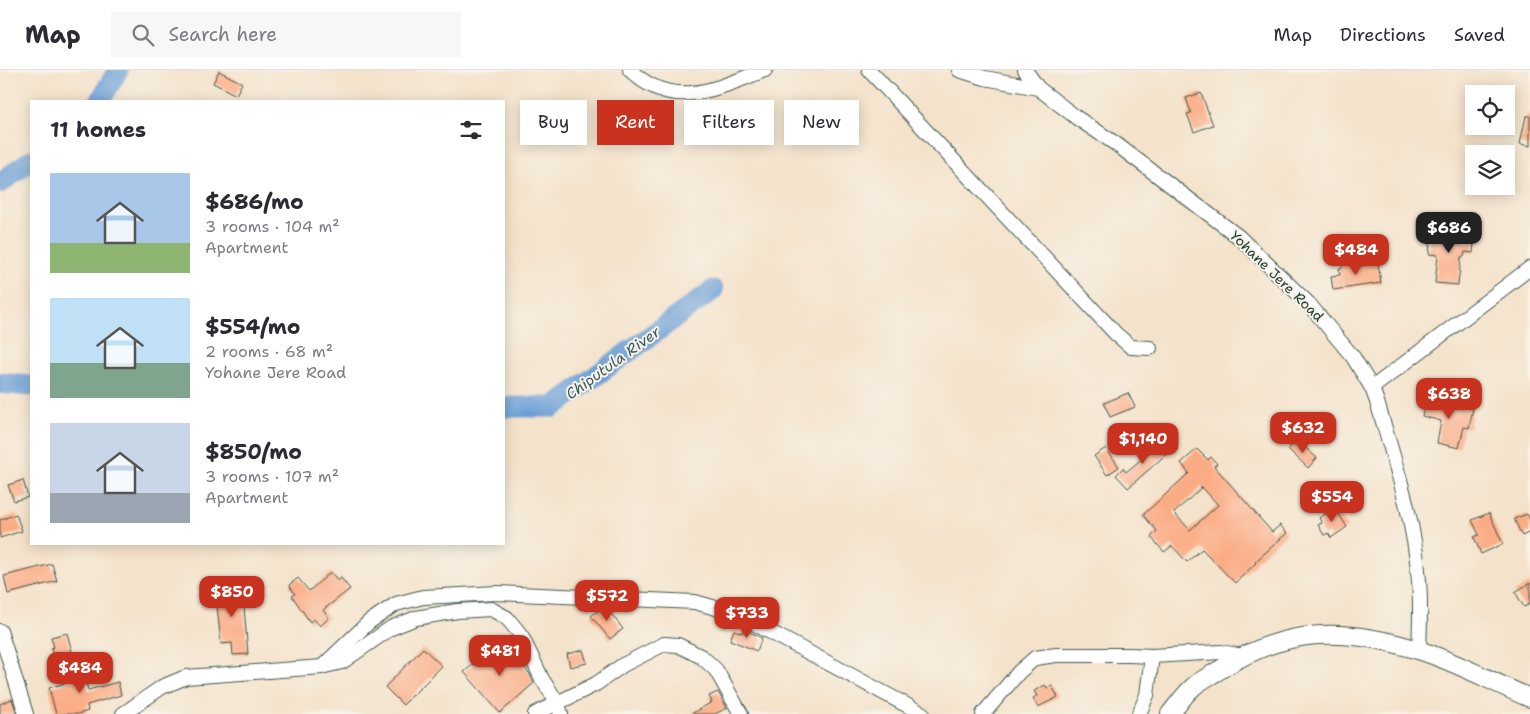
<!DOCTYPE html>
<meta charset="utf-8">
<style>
body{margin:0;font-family:"Shantell Sans",sans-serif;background:#f7f7f7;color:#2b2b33;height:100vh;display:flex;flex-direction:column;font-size:19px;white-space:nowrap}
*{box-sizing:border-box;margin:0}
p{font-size:16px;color:#7c7c81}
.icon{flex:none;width:28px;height:28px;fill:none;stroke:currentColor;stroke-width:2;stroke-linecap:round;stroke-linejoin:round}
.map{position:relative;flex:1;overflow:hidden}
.details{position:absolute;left:30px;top:30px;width:475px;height:445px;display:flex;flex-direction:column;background:#fff;border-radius:0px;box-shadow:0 2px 12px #0003}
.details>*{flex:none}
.guide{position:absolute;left:520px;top:30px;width:475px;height:45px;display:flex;gap:10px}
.buttons{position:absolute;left:1465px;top:15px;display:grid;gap:10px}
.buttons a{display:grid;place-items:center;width:50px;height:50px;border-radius:0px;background:#fff;box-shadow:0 2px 12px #0003;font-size:25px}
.price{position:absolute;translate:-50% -42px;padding:0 11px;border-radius:10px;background:#c8321e;color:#fff;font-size:16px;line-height:32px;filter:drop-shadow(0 1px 2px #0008)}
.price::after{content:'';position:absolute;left:50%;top:30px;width:15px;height:11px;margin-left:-8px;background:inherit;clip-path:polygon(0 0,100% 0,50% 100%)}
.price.active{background:#222;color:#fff}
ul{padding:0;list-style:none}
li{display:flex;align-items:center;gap:15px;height:125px;padding:0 20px}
li span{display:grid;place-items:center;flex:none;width:140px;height:100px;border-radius:0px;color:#555}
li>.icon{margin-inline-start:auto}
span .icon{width:60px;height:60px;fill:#fffc;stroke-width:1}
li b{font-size:21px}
h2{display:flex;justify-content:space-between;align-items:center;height:60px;padding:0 20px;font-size:21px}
.pill{padding:0 18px;border-radius:0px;background:#fff;box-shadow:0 2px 12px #0003;font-size:18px;line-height:45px}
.pill.active{background:#c8321e;color:#fff}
header{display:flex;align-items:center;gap:30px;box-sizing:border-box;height:70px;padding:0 25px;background:#fff;border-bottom:1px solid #e1e1e2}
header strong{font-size:24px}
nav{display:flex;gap:28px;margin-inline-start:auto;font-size:18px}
.search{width:350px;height:45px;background:#f7f7f7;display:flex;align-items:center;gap:12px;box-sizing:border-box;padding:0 18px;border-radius:0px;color:#7c7c81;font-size:19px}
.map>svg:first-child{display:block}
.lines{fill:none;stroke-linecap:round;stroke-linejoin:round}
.river{stroke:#6a9ed6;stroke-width:21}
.building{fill:#fbac85;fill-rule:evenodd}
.minor-casing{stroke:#3f564a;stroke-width:16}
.tertiary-casing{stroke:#3f564a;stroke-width:20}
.minor{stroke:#fff;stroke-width:14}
.tertiary{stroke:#fff;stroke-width:18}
.labels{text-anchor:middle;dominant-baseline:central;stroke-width:4;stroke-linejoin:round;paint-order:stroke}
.street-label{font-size:14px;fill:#1f3d34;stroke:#f7f3e8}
.water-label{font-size:15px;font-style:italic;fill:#365a65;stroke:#f7f3e8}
</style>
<header>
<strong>Map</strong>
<div class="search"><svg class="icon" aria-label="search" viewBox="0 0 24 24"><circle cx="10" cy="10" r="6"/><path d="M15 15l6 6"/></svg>Search here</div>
<nav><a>Map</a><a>Directions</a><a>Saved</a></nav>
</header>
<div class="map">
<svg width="1530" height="644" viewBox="0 0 1530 644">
<rect width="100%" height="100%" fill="#f7f3e8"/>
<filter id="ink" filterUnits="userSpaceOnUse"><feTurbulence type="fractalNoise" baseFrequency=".02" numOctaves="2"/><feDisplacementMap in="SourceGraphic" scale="10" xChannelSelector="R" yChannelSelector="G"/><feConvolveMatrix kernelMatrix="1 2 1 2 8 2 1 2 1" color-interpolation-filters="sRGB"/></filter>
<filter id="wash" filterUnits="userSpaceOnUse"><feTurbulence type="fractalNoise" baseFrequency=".0096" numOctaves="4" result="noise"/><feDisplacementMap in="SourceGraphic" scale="20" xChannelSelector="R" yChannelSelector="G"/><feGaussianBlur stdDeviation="1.12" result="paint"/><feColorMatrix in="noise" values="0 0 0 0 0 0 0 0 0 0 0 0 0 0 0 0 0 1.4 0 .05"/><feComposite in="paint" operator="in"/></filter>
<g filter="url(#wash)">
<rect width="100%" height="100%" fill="#f4e2ca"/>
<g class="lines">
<g class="river">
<polyline points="100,31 118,0"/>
<polyline points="0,113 31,90"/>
<polyline points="0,313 31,316"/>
<polyline points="504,337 553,337 713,220"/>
</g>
</g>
<g id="blocks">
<g class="building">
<polygon points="219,1 242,13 236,25 213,13"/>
<polygon points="1201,23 1213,55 1194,62 1187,44 1191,43 1186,28"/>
<polygon points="1526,46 1530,46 1530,76 1520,74"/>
<polygon points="1452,156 1466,157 1465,172 1474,173 1473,183 1465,182 1464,187 1461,187 1458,215 1435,213 1438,185 1429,184 1431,161 1452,162"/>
<polygon points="1353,192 1354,197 1378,193 1381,213 1333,220 1331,206 1340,205 1339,198 1342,198 1342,194"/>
<polygon points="1128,323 1135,337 1110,347 1104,333"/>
<polygon points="1439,325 1450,328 1449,332 1473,338 1469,358 1464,357 1459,378 1437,373 1441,351 1422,346 1425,333 1434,335 1435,329 1439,329"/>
<polygon points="1159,355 1167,364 1156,373 1148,364"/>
<polygon points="1297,370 1317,388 1308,398 1288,379"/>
<polygon points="1163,371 1171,380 1128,418 1116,405 1123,398 1126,402"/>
<polygon points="1106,378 1119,397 1107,405 1094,386"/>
<path d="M1197,379L1208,390L1211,387L1217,394L1214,396L1272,462L1280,455L1287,463L1255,492L1256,493L1235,513L1202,479L1187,492L1172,476L1164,482L1151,467L1157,461L1143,445L1189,403L1181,393ZM1202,417L1218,435L1190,460L1174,443Z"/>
<polygon points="23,410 28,427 14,431 8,415"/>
<polygon points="1335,438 1347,457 1331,468 1328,463 1324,465 1318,455 1322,453 1319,448"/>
<polygon points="1489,443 1503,474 1481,484 1474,467 1479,465 1472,450"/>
<polygon points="16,444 22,461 0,468 0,450"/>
<polygon points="1527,444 1530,450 1530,462 1522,466 1514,449"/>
<polygon points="52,494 57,511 8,524 4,506"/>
<polygon points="331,502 338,511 341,508 350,519 323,540 329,548 320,556 314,549 310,552 292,526 295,524 289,515 298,508 309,521"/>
<polygon points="1530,513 1530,534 1524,537 1515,522"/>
<polygon points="242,514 248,584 233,585 232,573 221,574 215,517"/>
<polygon points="603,537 606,537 623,559 610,569 591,546"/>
<polygon points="744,559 762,568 757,581 730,570 734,560 742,563"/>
<polygon points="67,563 73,585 54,590 51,578 54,577 51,567"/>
<polygon points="501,570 529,603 534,613 500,643 464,602"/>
<polygon points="423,578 442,596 403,635 385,617"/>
<polygon points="583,580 587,593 570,597 567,584"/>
<polygon points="80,592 88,620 118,612 121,625 87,635 88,641 78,644 56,644 49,618 75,610 71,594"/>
<polygon points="1045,615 1047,618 1052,616 1058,627 1038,637 1033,628 1037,626 1034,621"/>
<polygon points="718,622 727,638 715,644 691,644 712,632 709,626"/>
<polygon points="12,629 17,644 0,644 0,634"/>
</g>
</g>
</g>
<g filter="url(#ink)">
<use href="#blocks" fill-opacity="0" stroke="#3f564a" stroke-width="1"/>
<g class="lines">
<g class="minor-casing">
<g id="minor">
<path d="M630,0C673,42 717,18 765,0"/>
<polyline points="869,0 1116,264 1131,277 1150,278"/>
<path d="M959,0L985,8L1038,18L1077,48L1116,74L1239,167L1309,234L1353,287L1372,318L1377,332C1394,389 1415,451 1419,511C1421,534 1420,557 1419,580"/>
<polyline points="1025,0 1038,18"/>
<polyline points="1372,318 1530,198"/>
<polyline points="0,561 26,644"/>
<polyline points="325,596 342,592 391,558 416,548 457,541 491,539 507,548 521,565 542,609 557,632 561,644"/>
<polyline points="123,644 162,617 186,607 322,597 369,552 396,534 423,527 497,523 695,532 737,544 923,644"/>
<polyline points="535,644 596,614 623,595 664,574 678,575 702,587 716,600 741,644"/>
<polyline points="983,644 1019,602 1035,588 1056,585 1130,585 1152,586 1221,582 1242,586"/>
<polyline points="1139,644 1147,625 1152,586"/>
</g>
</g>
<g class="tertiary-casing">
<path id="tertiary" d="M1170,644C1177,636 1184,625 1192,618C1200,610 1212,605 1221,599C1287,557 1345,557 1418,580C1455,591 1494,613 1530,628"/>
</g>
<use href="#minor" class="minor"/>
<use href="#tertiary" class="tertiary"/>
</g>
</g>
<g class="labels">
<g class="street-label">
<text transform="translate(1277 206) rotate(44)">Yohane Jere Road</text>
</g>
<g class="water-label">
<text transform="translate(613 293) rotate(-36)">Chiputula River</text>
</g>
</g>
</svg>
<div class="buttons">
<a><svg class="icon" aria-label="locate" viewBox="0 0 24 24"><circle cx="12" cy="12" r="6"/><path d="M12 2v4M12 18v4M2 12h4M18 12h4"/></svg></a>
<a><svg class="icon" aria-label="layers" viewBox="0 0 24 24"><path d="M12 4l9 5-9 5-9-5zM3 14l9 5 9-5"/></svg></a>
</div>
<b class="price active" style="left:1449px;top:184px">$686</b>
<b class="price" style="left:1356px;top:206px">$484</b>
<b class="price" style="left:1449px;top:350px">$638</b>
<b class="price" style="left:1303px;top:384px">$632</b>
<b class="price" style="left:1143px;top:395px">$1,140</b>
<b class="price" style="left:1332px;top:453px">$554</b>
<b class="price" style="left:232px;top:548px">$850</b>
<b class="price" style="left:607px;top:552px">$572</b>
<b class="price" style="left:747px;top:569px">$733</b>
<b class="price" style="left:500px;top:607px">$481</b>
<b class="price" style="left:80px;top:624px">$484</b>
<div class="guide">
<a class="pill">Buy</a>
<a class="pill active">Rent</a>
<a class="pill">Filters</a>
<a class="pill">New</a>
</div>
<section class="details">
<h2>11 homes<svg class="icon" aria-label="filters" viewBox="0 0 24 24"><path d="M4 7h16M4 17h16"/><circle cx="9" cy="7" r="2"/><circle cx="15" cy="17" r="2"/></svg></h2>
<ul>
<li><span style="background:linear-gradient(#a9c7e8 70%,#8fb573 0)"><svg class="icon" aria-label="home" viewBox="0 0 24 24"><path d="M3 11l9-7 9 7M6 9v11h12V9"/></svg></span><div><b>$686/mo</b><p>3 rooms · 104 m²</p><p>Apartment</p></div></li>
<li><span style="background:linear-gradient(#bfe0f5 65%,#7fa58c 0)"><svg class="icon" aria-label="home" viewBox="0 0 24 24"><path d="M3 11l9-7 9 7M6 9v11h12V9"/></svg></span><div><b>$554/mo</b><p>2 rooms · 68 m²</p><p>Yohane Jere Road</p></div></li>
<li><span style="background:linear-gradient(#c9d6e8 70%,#9aa5b1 0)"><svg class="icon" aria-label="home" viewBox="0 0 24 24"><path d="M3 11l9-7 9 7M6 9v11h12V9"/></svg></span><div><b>$850/mo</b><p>3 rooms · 107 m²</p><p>Apartment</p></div></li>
</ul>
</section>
</div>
